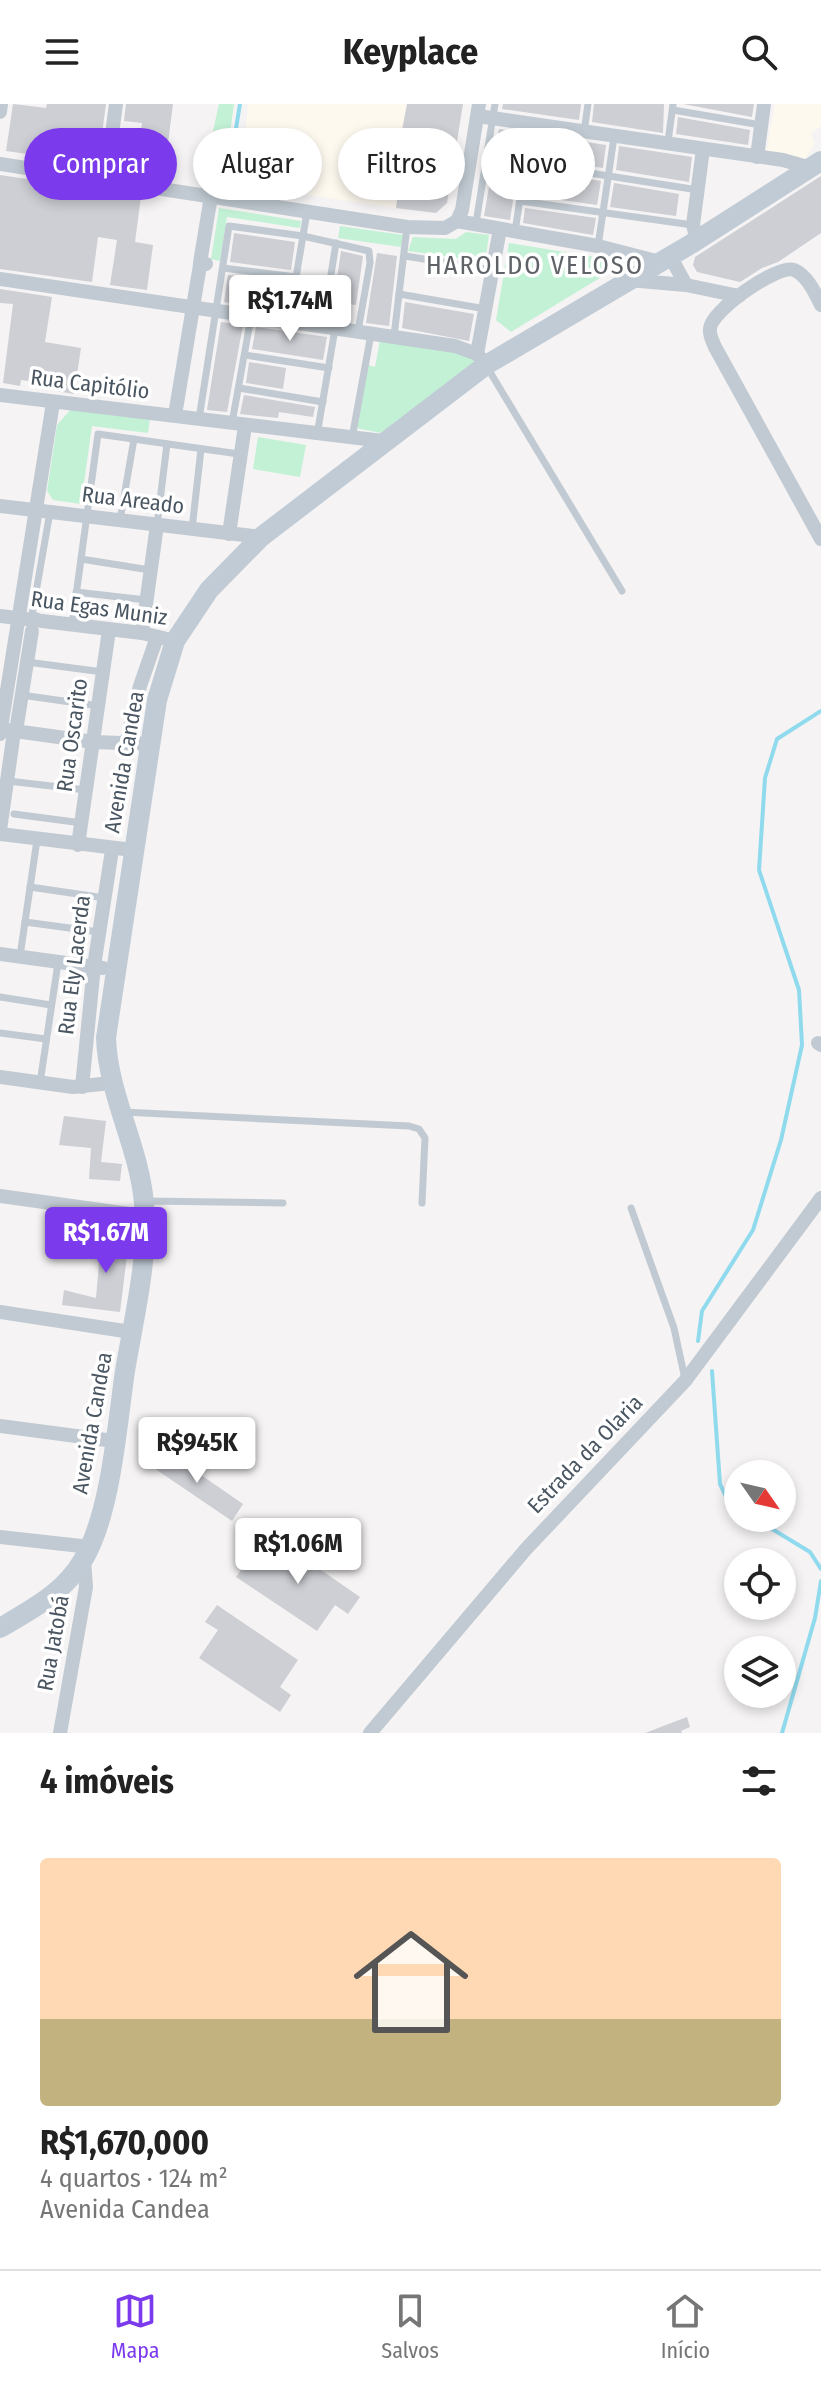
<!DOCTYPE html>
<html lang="pt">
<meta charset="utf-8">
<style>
body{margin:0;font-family:"Fira Sans Condensed",sans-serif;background:#f6f6f6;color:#222;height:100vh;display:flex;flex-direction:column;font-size:30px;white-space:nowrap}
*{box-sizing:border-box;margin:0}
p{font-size:26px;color:#767676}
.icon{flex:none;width:44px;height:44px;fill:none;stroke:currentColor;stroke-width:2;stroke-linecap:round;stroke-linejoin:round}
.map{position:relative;height:1629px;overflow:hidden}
.sheet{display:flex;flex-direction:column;background:#fff;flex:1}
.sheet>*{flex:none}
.hud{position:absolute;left:24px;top:24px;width:774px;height:72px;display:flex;gap:16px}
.needle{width:52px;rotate:124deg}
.controls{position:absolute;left:724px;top:1356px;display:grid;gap:16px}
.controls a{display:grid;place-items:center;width:72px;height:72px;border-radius:50%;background:#fff;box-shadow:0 4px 12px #0003;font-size:40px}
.price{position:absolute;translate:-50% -68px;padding:0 18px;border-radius:8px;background:#fff;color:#222;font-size:26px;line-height:52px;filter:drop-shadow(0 2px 4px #0008)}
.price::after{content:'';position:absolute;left:50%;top:48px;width:24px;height:18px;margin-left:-12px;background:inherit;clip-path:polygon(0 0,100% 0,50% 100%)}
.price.active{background:#7c3aed;color:#fff}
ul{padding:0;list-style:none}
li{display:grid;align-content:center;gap:16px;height:424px;padding:0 40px}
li+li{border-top:2px solid #e0e0e0}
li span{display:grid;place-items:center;height:248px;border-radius:8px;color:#555}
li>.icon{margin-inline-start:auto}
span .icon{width:144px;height:144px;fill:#fffc;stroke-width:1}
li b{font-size:34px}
h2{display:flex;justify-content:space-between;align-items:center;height:96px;padding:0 40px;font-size:34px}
.pill{padding:0 28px;border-radius:36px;background:#fff;box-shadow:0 4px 12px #0003;font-size:28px;line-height:72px}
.pill.active{background:#7c3aed;color:#fff}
header{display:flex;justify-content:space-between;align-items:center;height:104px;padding:0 40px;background:#fff;font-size:36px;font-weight:700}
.tab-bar{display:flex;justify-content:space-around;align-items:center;height:112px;border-top:2px solid #e0e0e0;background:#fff;font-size:22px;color:#767676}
.tab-bar a{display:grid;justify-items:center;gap:4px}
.tab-bar .active{color:#7c3aed}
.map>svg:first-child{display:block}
.commercial{fill:#fdf9ef}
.green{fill:#c3f1d5}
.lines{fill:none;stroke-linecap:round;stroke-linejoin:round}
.stream{stroke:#90daee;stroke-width:4}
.building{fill:#cdcfd5}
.lane{stroke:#c1cad2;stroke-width:7}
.street{stroke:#c1cad2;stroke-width:14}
.secondary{stroke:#c1cbd6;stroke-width:20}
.labels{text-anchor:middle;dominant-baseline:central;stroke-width:7;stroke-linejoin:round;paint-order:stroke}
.street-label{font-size:22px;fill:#4a5661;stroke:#fff}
.quarter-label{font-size:26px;letter-spacing:2px;fill:#5f6368;stroke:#fff}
</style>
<header><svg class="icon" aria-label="menu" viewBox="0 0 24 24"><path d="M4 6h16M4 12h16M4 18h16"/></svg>Keyplace<svg class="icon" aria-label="search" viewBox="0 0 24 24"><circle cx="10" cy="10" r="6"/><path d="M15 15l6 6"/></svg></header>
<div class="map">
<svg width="821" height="1629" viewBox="0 0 821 1629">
<rect width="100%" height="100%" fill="#f5f3f3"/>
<g class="commercial">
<polygon points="248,0 407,0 403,25 407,27 396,104 241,81"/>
<polygon points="775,0 821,0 821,22 811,30 815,39 805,55 766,49"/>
</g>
<g class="green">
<polygon points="219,0 234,0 225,66 215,75 216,63 205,63"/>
<polygon points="219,104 301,117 300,124 227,113 220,157 211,155"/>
<polygon points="340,122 403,131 401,143 338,134"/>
<polygon points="466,128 489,131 485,158 408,147 413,133 456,135"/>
<polygon points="509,139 626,158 511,228 496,216"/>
<polygon points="380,236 475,248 473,259 381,329 356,324 368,261 375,263"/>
<polygon points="71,305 150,314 148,329 92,322 81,400 53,396 47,387 57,321"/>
<polygon points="258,333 306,341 300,373 253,365"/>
</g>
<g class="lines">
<g class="stream">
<polyline points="228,73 240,0"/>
<polyline points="698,1237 702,1207 753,1126 781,1036 802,941 799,886 759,766 765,674 777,635 821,607"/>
<polyline points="712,1267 720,1380 727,1395 738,1403"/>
<polyline points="754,1414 810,1448 821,1465"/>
<polyline points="782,1629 815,1514 821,1477"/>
</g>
</g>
<g class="building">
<polygon points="13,0 46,4 47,0 106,0 98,60 6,47"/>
<polygon points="126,0 173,0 164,70 136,66 142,19 124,17"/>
<polygon points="407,0 463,0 447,99 436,109 396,104 407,27 402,26"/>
<polygon points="503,0 581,0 579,16 502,5"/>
<polygon points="594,0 664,0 663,29 592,18"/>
<polygon points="683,0 754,0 752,13"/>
<polygon points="678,13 750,26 748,41 676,30"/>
<polygon points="499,25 523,29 510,116 484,112"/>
<polygon points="536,30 606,41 603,64 533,53"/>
<polygon points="619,42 692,53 689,78 616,66"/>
<polygon points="531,66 601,77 597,101 527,91"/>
<polygon points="0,71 141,92 135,138 153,141 147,186 110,181 117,136 98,133 92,178 0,165"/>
<polygon points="821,72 821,129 778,158 762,164 740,178 697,168 693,161 695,153"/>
<polygon points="614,79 679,90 676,112 610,103"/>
<polygon points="525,104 596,114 593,131 523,119"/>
<polygon points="234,129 295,138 291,166 230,158"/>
<polygon points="341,147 363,152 356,201 346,200 350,175 337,174"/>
<polygon points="377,149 397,152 389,222 366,219"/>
<polygon points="228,171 289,179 284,207 224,198"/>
<polygon points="302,175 323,178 318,212 297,209"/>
<polygon points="0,185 52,193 45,238 81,244 74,290 56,287 57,281 21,276 20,282 3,279 13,200 0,199"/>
<polygon points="405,198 474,210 469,237 402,224"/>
<polygon points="221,218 243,221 227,308 207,306"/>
<polygon points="256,223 327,233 323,256 252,245"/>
<polygon points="249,258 286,264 283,285 246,279"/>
<polygon points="244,291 315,303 313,313 279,308 278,314 240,310"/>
<polygon points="64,1012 106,1017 101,1058 122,1060 120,1077 89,1075 91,1044 59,1041"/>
<polygon points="102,1125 130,1127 120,1208 62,1201 64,1186 96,1194"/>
<polygon points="162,1344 243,1400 232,1417 151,1362"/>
<polygon points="279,1437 360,1493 348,1510 335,1501 317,1527 236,1473 248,1456 260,1465"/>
<polygon points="217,1501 298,1556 280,1583 291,1591 280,1608 199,1554 218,1526 205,1518"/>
<polygon points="687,1613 690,1623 681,1627 682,1629 645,1629"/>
</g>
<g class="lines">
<g class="lane">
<polyline points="673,6 761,21"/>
<polyline points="584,28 588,0"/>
<polyline points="668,38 673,0"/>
<polyline points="526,59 698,86"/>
<polyline points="520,97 693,121"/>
<polyline points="476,119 495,0"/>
<polyline points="515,128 531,21"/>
<polyline points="598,142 614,33"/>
<polyline points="405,152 493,166"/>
<polyline points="223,164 296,173"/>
<polyline points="399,190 486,205"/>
<polyline points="289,215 307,108"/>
<polyline points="323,221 336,139"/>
<polyline points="394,232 407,123"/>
<polyline points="245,251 329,264"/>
<polyline points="487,263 622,487"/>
<polyline points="239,284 323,298"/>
<polyline points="199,315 229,122 303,132 369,147 370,159 358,227"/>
<polyline points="232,319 251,213"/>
<polyline points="317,331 335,225"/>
<polyline points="352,334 371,230"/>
<polyline points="120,416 134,335"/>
<polyline points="157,421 167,340"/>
<polyline points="192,425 201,345"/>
<polyline points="81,455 150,466"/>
<polyline points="76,488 146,496"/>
<polyline points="37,512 32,511 50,408"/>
<polyline points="72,521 98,330 239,350"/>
<polyline points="27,558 103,568"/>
<polyline points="21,591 99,602"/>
<polyline points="8,677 86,686"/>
<polyline points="14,710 82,719"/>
<polyline points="30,783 105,794"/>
<polyline points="25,818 99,828"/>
<polyline points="20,852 37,736"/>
<polyline points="0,893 51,901"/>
<polyline points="0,929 46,935"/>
<polyline points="40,979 58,859"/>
<polyline points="123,1008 409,1022 419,1025 425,1034 422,1099"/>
<polyline points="146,1097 283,1099"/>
<polyline points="631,1104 674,1224 685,1275"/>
</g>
<g class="street">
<polyline points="0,8 1,0"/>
<polyline points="478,12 783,56 811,64"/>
<polyline points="757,53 764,0"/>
<polyline points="0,60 407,123 445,124 457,117"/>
<polyline points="106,74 116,0"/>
<polyline points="457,117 598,142 660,158"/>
<polyline points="457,117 462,106 479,0"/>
<polyline points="697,136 693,121 703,45"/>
<polyline points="670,152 686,181"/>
<polyline points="0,175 455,242 477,250 486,261"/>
<polyline points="628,176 686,181 739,192"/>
<path d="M821,201C815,189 807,171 794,166C778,160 710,207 710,225C709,231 713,238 715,243L821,435"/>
<polyline points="477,250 500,125"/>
<polyline points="0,291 383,337"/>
<polyline points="175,311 200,161 206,160 200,159 211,92"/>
<polyline points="0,402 261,433"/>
<polyline points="229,430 245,322"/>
<polyline points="0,512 142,529 175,537"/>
<polyline points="142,529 157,421"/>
<polyline points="0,625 94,638 150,640"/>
<polyline points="16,627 32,527"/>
<polyline points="0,630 53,299"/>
<polyline points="126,640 140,582 157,533"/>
<polyline points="0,726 13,635"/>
<polyline points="0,730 133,746"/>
<polyline points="78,741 109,526"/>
<polyline points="0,850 103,864"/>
<polyline points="818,939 821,941"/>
<polyline points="0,973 73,983 111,979"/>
<polyline points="82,983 94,862 112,746"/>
<polyline points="0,1092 144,1112"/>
<polyline points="0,1208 131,1228"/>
<polyline points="0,1322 114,1337"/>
<polyline points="0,1433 90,1443"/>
<polyline points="60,1629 86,1483 84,1456"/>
<polyline points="370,1629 526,1445 685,1277 821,1094"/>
</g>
<path class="secondary" d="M0,1524C32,1505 64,1489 83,1456C111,1410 117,1321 125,1267C134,1213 149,1154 144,1099C139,1042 108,991 106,934L157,596L175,537L209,486L261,433L486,261L691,140L821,57"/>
</g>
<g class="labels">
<g class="street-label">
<text transform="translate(90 280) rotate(7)">Rua Capitólio</text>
<text transform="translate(133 396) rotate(7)">Rua Areado</text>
<text transform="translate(99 504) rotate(8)">Rua Egas Muniz</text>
<text transform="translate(72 631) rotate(-82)">Rua Oscarito</text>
<text transform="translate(124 658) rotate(-80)">Avenida Candea</text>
<text transform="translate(74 861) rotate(-83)">Rua Ely Lacerda</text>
<text transform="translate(92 1319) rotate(-80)">Avenida Candea</text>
<text transform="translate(585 1350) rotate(-46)">Estrada da Olaria</text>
<text transform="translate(53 1539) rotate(-80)">Rua Jatobá</text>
</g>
<g class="quarter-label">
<text x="535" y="161">HAROLDO VELOSO</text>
</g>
</g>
</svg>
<div class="controls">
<a><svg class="needle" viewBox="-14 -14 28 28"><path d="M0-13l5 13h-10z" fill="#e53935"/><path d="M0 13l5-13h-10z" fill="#767676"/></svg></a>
<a><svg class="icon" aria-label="locate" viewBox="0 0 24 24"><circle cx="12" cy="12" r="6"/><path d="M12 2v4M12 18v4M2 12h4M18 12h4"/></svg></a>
<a><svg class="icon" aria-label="layers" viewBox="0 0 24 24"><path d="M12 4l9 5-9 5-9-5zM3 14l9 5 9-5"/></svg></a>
</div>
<b class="price" style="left:290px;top:239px">R$1.74M</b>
<b class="price active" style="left:106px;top:1171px">R$1.67M</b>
<b class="price" style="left:197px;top:1381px">R$945K</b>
<b class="price" style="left:298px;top:1482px">R$1.06M</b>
<div class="hud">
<a class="pill active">Comprar</a>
<a class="pill">Alugar</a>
<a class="pill">Filtros</a>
<a class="pill">Novo</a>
</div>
</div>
<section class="sheet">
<h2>4 imóveis<svg class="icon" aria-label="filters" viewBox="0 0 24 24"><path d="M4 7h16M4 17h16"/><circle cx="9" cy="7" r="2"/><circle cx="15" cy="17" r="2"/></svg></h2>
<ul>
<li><span style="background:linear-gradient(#ffd9b3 65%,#c2b280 0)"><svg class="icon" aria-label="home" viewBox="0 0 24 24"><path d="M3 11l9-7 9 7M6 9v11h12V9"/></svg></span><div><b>R$1,670,000</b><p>4 quartos · 124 m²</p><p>Avenida Candea</p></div></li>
</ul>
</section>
<nav class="tab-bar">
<a class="active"><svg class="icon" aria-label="map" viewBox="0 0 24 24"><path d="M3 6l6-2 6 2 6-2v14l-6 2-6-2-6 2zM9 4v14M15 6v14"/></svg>Mapa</a>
<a><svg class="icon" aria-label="saved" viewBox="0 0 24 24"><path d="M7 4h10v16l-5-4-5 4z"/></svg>Salvos</a>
<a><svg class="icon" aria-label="home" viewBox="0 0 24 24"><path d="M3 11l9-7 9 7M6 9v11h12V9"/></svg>Início</a>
</nav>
